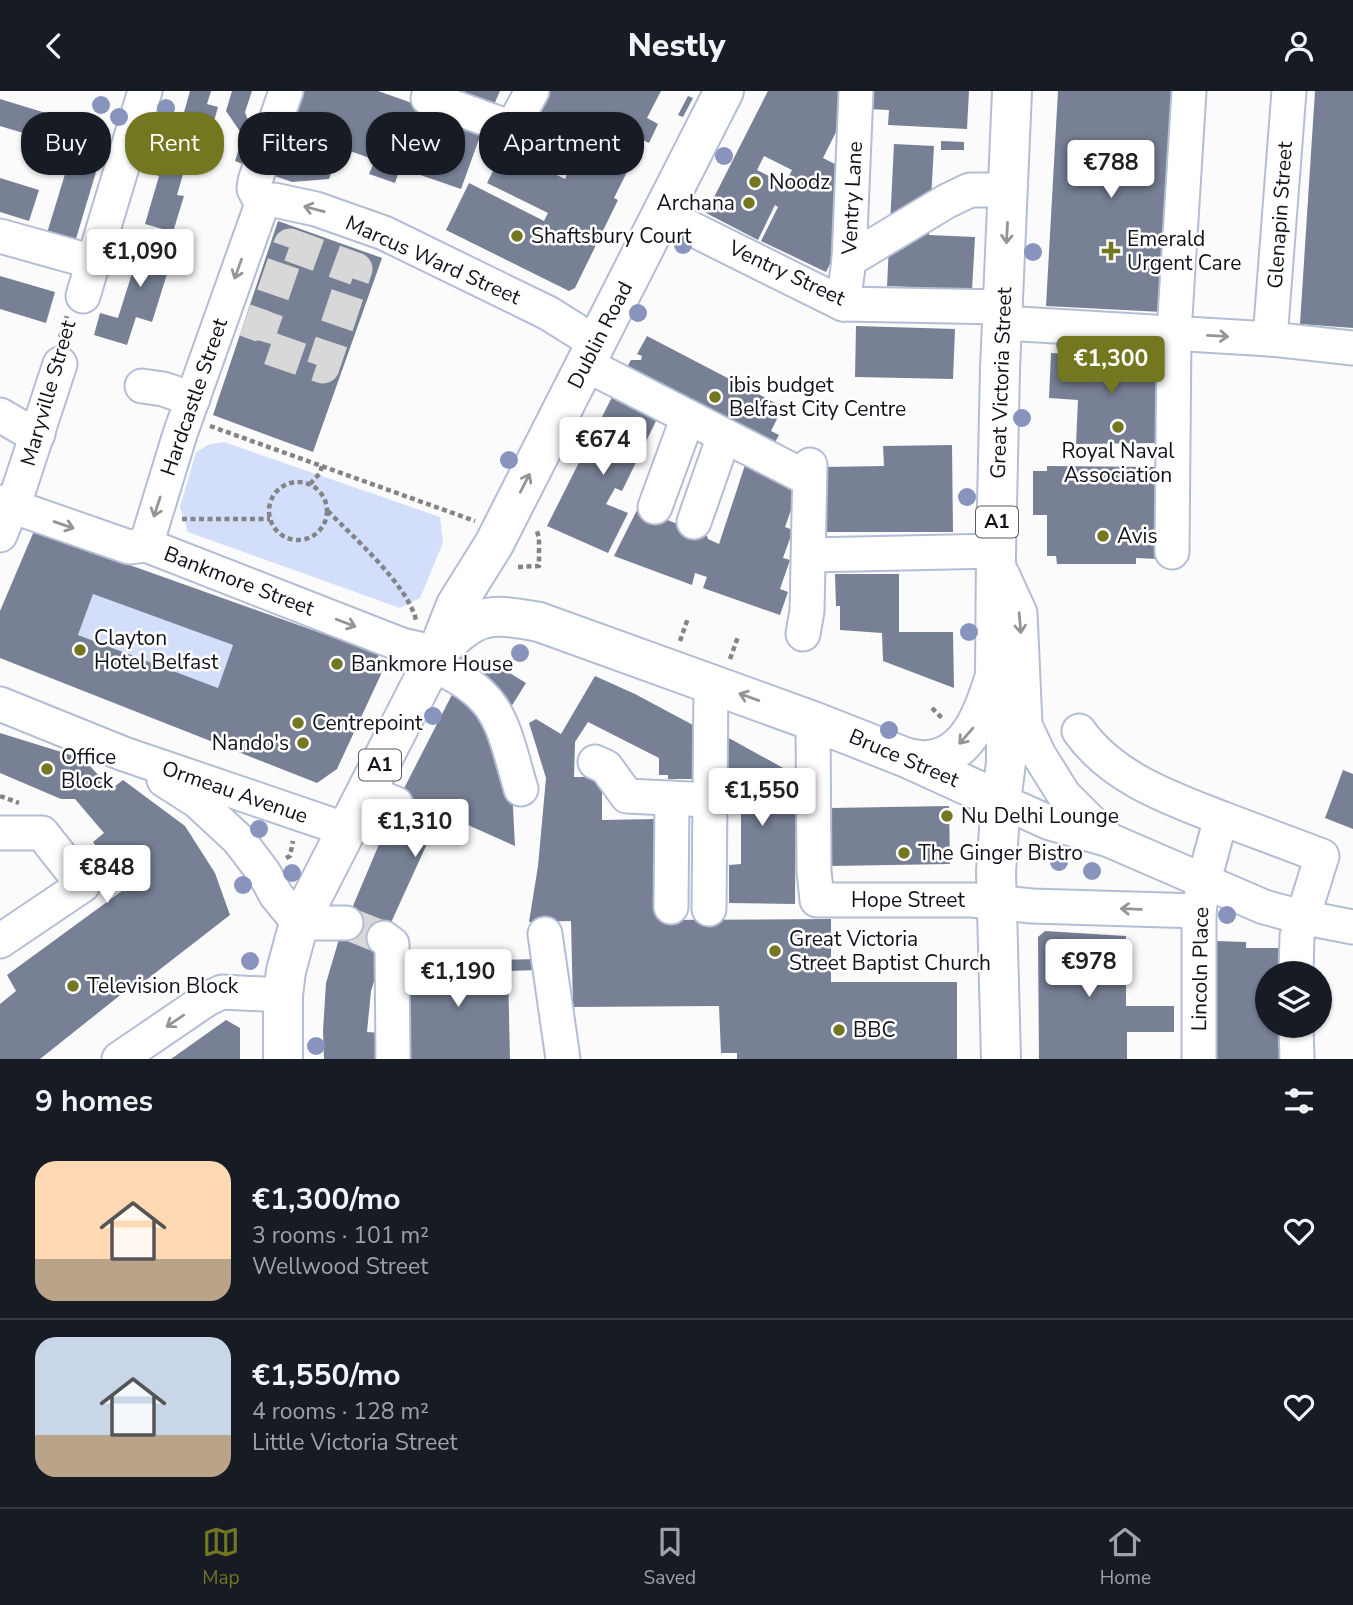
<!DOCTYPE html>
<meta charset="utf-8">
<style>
body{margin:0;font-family:"Nunito Sans",sans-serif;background:#242831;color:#f1f3f6;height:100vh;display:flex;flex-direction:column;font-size:26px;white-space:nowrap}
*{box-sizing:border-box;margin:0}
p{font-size:23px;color:#9ea1a6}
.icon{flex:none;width:38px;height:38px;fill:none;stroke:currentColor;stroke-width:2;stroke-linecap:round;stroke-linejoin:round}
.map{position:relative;height:968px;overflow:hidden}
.drawer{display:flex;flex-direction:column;background:#171b24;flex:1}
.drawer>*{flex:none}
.guide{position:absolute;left:21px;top:21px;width:700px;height:63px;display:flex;gap:14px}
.tools{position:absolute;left:1255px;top:870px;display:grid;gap:14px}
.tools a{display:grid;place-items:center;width:77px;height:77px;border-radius:50%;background:#171b24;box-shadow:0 2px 5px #0004;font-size:35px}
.price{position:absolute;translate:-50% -60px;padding:0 16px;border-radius:7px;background:#fff;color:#222;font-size:23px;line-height:46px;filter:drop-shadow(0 2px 4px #0008)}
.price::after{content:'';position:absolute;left:50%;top:42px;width:21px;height:16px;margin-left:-10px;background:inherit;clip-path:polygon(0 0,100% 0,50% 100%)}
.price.selected{background:#727720;color:#fff}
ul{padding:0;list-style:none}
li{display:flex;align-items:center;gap:21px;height:175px;padding:0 35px}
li+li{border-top:2px solid #363941}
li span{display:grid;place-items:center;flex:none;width:196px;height:140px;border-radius:21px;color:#555}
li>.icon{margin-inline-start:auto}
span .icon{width:84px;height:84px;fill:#fffc;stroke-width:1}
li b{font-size:30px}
h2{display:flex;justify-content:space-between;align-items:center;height:84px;padding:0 35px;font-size:30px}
.chip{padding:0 24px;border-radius:28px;background:#171b24;box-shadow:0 2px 5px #0004;font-size:24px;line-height:63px}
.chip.selected{background:#727720;color:#fff}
header{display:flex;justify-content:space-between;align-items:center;height:91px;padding:0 35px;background:#171b24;font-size:32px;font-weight:800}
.dock{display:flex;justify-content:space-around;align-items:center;height:98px;border-top:2px solid #363941;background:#171b24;font-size:19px;color:#9ea1a6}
.dock a{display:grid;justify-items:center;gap:4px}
.dock .selected{color:#727720}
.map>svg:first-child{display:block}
.green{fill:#d3dffa}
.building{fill:#778095;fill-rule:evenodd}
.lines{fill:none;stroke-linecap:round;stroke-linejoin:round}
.minor-tunnel{stroke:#d8d8d9;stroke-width:33;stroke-dasharray:33 17;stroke-linecap:butt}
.minor-casing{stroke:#b3bdd4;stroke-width:37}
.major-casing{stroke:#b3bdd4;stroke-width:42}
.path{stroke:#828488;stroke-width:4.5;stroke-dasharray:5 3.5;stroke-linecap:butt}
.minor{stroke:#fff;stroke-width:33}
.major{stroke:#fff;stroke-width:38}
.tree{fill:#8893be}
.oneway{stroke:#939598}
.poi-dot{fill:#727720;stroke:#fff;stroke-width:2.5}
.labels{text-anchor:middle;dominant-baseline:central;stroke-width:5;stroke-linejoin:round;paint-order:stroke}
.shield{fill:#fff;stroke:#585a5f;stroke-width:2}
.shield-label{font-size:19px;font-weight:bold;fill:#10131b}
.poi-label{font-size:21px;fill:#10131b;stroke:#fff;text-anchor:start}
.street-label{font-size:21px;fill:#10131b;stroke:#fff}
</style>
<header><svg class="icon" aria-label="back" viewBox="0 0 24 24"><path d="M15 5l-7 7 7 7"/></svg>Nestly<svg class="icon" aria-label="person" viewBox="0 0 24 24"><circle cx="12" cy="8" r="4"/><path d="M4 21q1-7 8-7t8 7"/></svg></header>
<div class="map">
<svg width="1353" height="968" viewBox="0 0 1353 968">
<rect width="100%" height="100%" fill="#fbfbfb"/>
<g class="green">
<polygon points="224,351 440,426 443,452 420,507 400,517 188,441 180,416 196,361 210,353"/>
<polygon points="93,503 233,554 218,597 78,544"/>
</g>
<g class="building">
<polygon points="190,0 211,0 207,13 218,16 207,55 177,46"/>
<polygon points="232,0 252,0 245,21 247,27 265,34 250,76 235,70 243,45 226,20"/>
<polygon points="294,0 378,0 483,37 461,98 400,77 395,92 369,83 375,69 303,43 300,50 338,63 329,88 292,91 266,82"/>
<polygon points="465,0 500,0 493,16 464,2"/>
<polygon points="544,0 661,0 647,27 658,33 649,52 643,49 614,107 618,109 575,197 569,200 446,139 469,92 544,130 548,122 487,92 504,58 565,88 567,83 515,57"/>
<path d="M768,0H846L844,43L837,39L823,67L835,73L836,71L838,157L826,181L761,150L778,116L775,114L758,149L706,122ZM764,65L792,79L785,93L757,79Z"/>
<polygon points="868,0 969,0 967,38 888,34 889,19 867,18"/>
<polygon points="1058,0 1175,0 1162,221 1046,215"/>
<polygon points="1315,0 1353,0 1353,237 1300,233"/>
<polygon points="688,5 693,7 683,26 678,24"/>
<polygon points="0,8 108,41 75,151 47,142 73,57 0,35"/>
<polygon points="941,50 964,51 964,59 941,59"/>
<polygon points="894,53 934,55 929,144 975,146 972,199 887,195"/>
<polygon points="153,56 188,66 177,104 184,105 173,141 145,133 159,85 145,81"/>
<polygon points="0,87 39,99 29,130 0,121"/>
<polygon points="278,130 382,167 313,361 213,324"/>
<polygon points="145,141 177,151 152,231 136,226 127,254 94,244 100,222 118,227"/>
<polygon points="0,185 55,201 46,232 0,218"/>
<polygon points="856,235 955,238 953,288 855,286"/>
<polygon points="647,245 783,316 771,340 779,344 773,355 629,279 627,276 631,269 641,269 642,265 637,263"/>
<polygon points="1051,262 1153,267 1153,270 1163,270 1159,352 1076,353 1078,309 1049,307"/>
<polygon points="612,306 657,328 622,400 615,397 606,413 628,422 608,462 547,435"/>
<polygon points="952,354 953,441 825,441 824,376 884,375 883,355"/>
<polygon points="745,374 798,399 785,436 793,439 783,467 790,469 780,498 788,501 780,524 703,497 707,486 695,482 692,494 614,465 638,417 707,445 708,448 719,453"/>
<polygon points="1047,375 1159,376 1158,468 1136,467 1136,473 1057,473 1056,465 1047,465 1047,424 1033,424 1033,380 1047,380"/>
<path d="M34,440L377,562L383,579L337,678L317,692L0,567V520ZM93,503L233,554L218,597L78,544Z"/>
<polygon points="835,483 899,483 899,541 953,541 954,597 883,570 882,542 840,539 840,515 836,515"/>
<polygon points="485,567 526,592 511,616 470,591"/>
<polygon points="595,585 635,603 693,634 692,688 668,688 668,684 659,684 659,667 588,631 575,651 574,686 602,686 602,729 657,728 658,829 831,828 831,891 957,891 957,968 737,968 737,962 721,962 719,915 573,916 571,830 529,831 538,775 546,687 529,632 536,628 561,643"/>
<polygon points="460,588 484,610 512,697 515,755 441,722 384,847 384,859 371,900 367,941 384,942 386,968 324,968 323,940 326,892 339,848 396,713"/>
<polygon points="0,642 71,664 90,675 101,687 106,684 114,696 123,689 185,735 215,782 230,824 141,893 138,890 40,968 0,968 0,913 16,900 7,884 126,797 93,751 104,742 75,708 61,708 0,682"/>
<polygon points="727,646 796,684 795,813 729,812 729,774 741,773 741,710 726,710"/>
<polygon points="1343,679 1353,683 1353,738 1325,727"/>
<polygon points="949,715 950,773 831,775 830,717"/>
<polygon points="1045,840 1126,845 1126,915 1174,915 1174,941 1127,941 1127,968 1039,968 1038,846"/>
<polygon points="1216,850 1246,851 1246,857 1279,857 1279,882 1267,882 1267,934 1279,934 1279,968 1216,968"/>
<polygon points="538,868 537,879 508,880 510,968 403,968 401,871"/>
<polygon points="226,929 240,937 240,968 171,968"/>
</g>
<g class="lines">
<g class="minor-tunnel">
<polyline points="245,229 262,235 257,253 323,276 356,178 290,154 262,235"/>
<polyline points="346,832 384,847"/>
</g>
<g class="minor-casing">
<g id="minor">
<polyline points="431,0 428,7 512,37 532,0"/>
<polyline points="262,113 274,109 316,118 384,142 548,222 596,252"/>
<polyline points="662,123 843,213 1003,216"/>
<polyline points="0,145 93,171"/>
<polyline points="849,169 947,110 970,99 1009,99"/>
<polyline points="83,205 145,0"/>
<polyline points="843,213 849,169 856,0"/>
<polyline points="1003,232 1270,248 1353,257"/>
<polyline points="1270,248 1289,0"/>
<polyline points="585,273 809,388"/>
<polyline points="142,295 163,298 193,308"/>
<polyline points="0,324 24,338 38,343"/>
<polyline points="0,411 129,456 146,454 402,554 437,562"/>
<polyline points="655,416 688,326"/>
<polyline points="694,431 724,345"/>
<polyline points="0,444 19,398 60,273"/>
<polyline points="146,454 180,343 262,113 254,98 255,90 286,0"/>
<polyline points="1172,461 1174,242 1189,0"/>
<polyline points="809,464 996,460"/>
<polyline points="997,472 1020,522 1025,634 1039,664 1064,704 1108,748"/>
<polyline points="803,543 807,520 810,374"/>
<path d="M431,573C501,603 501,630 521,698"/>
<polyline points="0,613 124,663 347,739"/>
<polyline points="813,630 814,780 817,809 972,809 1032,815 1199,820"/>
<path d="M1079,640C1112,687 1170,707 1221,727"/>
<polyline points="595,671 606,676 627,705 709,709"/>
<polyline points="164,689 197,710 239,749 264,782 276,804 299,832 346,832"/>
<polyline points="366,700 396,713"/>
<polyline points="1001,710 1050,732 1109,749 1264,816 1301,826 1353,836"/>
<polyline points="0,742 42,742 83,794 0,850"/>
<polyline points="671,816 672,707"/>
<polyline points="709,818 711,591"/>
<polyline points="545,843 563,968"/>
<polyline points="384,847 392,853 393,968"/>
<polyline points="1296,934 1297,968"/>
<polyline points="119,968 207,908 222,901 283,904"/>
<polyline points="1199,968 1199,820 1204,789 1221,727 1322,765 1297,845 1296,882"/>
</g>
</g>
<g class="major-casing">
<g id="major">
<path d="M438,560C477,523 486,521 539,531L813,630L907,667L1001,710"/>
<path d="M907,667C914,668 922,670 929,669C970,665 985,617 995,585"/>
<polyline points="283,968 283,904 286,880 299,832 437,562 456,514 494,453 724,0"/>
<polyline points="1001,968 996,781 1001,710 1006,672 1006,639 995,585 996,460 1000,278 1012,0"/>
</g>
</g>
<g class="path">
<polyline points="60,246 67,225"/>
<polyline points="210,335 475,430"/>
<circle cx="298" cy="420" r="29"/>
<polyline points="310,393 320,382 322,375"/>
<path d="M328,420C354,447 407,493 416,529"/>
<polyline points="182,428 270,428"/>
<polyline points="518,476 539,475 539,446 536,438"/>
<polyline points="680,550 688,527"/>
<polyline points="730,568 738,546"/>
<polyline points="932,617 944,629"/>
<polyline points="0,705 19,712"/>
<polyline points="286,767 290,765 293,750"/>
</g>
<use href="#minor" class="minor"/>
<use href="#major" class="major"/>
</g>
<g class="tree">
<circle cx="101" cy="14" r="9"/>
<circle cx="166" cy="17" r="9"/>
<circle cx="119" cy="26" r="9"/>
<circle cx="157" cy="40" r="9"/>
<circle cx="724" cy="65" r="9"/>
<circle cx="683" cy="154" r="9"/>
<circle cx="1033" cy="161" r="9"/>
<circle cx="638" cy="222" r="9"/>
<circle cx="1065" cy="254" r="9"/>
<circle cx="1022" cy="327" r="9"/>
<circle cx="578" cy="342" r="9"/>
<circle cx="509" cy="369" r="9"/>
<circle cx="967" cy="406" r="9"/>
<circle cx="969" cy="541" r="9"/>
<circle cx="520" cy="562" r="9"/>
<circle cx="433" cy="625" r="9"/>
<circle cx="889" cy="639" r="9"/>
<circle cx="259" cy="738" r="9"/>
<circle cx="1059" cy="771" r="9"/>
<circle cx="1092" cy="780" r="9"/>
<circle cx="292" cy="782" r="9"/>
<circle cx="243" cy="794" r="9"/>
<circle cx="1227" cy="824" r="9"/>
<circle cx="250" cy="870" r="9"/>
<circle cx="316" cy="955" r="9"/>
</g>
<defs><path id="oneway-shaft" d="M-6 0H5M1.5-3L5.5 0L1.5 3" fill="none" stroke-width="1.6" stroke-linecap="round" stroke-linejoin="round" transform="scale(1.75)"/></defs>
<g class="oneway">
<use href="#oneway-shaft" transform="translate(314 118) rotate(-165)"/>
<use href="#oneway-shaft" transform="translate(1007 142) rotate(93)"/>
<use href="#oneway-shaft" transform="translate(238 178) rotate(110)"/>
<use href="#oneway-shaft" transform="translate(1218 245) rotate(3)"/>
<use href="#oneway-shaft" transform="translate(525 392) rotate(-63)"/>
<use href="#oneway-shaft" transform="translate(157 416) rotate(108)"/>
<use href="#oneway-shaft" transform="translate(64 434) rotate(19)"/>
<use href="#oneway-shaft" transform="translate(346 532) rotate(21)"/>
<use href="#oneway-shaft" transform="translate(1020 532) rotate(85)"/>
<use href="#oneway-shaft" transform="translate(749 606) rotate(-160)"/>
<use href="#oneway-shaft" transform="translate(966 645) rotate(131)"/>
<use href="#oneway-shaft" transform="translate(1131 818) rotate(-178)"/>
<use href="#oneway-shaft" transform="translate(175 930) rotate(146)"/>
</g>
<g class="poi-dot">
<circle cx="755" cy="91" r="7"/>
<circle cx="749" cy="112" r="7"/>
<circle cx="517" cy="145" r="7"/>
<path d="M1107.5 149.5h7v7h7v7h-7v7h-7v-7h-7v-7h7z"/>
<circle cx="715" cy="306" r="7"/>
<circle cx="1118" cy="336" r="7"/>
<circle cx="1103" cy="445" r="7"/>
<circle cx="80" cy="559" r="7"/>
<circle cx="337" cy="573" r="7"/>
<circle cx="298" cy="632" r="7"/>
<circle cx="303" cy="652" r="7"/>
<circle cx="47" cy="678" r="7"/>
<circle cx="947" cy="725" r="7"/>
<circle cx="904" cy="762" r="7"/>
<circle cx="775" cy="860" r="7"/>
<circle cx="73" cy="895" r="7"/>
<circle cx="839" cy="939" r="7"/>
</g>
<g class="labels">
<g class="shield">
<rect x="976" y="415.5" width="42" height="31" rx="5"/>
<rect x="359" y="658.5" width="42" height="31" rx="5"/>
</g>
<g class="shield-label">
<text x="997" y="431">A1</text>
<text x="380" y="674">A1</text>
</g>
<g class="poi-label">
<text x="769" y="91">Noodz</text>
<text x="735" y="112" text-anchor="end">Archana</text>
<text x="531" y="145">Shaftsbury Court</text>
<text x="1127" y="148">Emerald<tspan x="1127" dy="24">Urgent Care</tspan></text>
<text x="729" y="294">ibis budget<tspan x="729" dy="24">Belfast City Centre</tspan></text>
<text x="1118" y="360" text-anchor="middle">Royal Naval<tspan x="1118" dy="24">Association</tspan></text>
<text x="1117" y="445">Avis</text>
<text x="94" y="547">Clayton<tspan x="94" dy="24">Hotel Belfast</tspan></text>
<text x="351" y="573">Bankmore House</text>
<text x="312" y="632">Centrepoint</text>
<text x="289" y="652" text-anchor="end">Nando's</text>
<text x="61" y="666">Office<tspan x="61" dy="24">Block</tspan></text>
<text x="961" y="725">Nu Delhi Lounge</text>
<text x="918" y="762">The Ginger Bistro</text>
<text x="789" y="848">Great Victoria<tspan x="789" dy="24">Street Baptist Church</tspan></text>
<text x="87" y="895">Television Block</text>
<text x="853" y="939">BBC</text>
</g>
<g class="street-label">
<text transform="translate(852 107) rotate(-87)">Ventry Lane</text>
<text transform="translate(1280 124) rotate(-86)">Glenapin Street</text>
<text transform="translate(433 169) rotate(24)">Marcus Ward Street</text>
<text transform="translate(787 182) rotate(25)">Ventry Street</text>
<text transform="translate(600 244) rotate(-63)">Dublin Road</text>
<text transform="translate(1001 292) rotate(-88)">Great Victoria Street</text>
<text transform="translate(48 302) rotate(-74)">Maryville Street</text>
<text transform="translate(194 306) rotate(-71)">Hardcastle Street</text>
<text transform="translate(239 490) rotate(21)">Bankmore Street</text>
<text transform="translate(904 667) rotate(23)">Bruce Street</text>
<text transform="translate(235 701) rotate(19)">Ormeau Avenue</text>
<text x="908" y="809">Hope Street</text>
<text transform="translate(1200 878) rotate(-89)">Lincoln Place</text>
</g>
</g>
</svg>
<div class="tools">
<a><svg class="icon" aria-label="layers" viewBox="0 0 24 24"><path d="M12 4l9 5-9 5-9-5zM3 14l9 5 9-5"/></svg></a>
</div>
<b class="price" style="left:1111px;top:109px">€788</b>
<b class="price" style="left:140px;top:198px">€1,090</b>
<b class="price selected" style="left:1111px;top:305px">€1,300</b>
<b class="price" style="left:603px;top:386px">€674</b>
<b class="price" style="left:762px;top:737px">€1,550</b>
<b class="price" style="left:415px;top:768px">€1,310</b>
<b class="price" style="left:107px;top:814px">€848</b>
<b class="price" style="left:1089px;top:908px">€978</b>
<b class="price" style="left:458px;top:918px">€1,190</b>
<div class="guide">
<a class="chip">Buy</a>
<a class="chip selected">Rent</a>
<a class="chip">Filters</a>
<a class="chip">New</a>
<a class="chip">Apartment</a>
</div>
</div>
<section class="drawer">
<h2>9 homes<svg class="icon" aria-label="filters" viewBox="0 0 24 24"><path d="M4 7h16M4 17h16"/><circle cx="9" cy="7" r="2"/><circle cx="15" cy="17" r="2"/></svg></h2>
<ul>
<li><span style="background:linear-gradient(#ffd9b3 70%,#b9a48a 0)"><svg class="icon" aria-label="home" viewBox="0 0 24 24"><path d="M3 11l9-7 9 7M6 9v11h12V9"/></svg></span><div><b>€1,300/mo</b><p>3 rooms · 101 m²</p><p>Wellwood Street</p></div><svg class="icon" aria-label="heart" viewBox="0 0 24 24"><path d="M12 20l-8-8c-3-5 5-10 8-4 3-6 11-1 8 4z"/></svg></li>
<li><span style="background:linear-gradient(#c9d6e8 70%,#b9a48a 0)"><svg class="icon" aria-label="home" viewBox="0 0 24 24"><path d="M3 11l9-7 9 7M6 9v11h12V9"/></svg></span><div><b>€1,550/mo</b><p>4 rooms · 128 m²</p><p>Little Victoria Street</p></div><svg class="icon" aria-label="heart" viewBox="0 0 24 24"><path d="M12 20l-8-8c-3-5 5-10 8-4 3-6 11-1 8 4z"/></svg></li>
</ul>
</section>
<nav class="dock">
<a class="selected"><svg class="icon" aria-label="map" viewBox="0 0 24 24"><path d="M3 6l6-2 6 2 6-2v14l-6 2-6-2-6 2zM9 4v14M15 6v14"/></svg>Map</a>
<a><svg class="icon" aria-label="saved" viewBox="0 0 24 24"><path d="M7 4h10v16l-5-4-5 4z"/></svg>Saved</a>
<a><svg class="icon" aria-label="home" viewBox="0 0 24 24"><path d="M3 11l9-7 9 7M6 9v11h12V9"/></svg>Home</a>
</nav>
